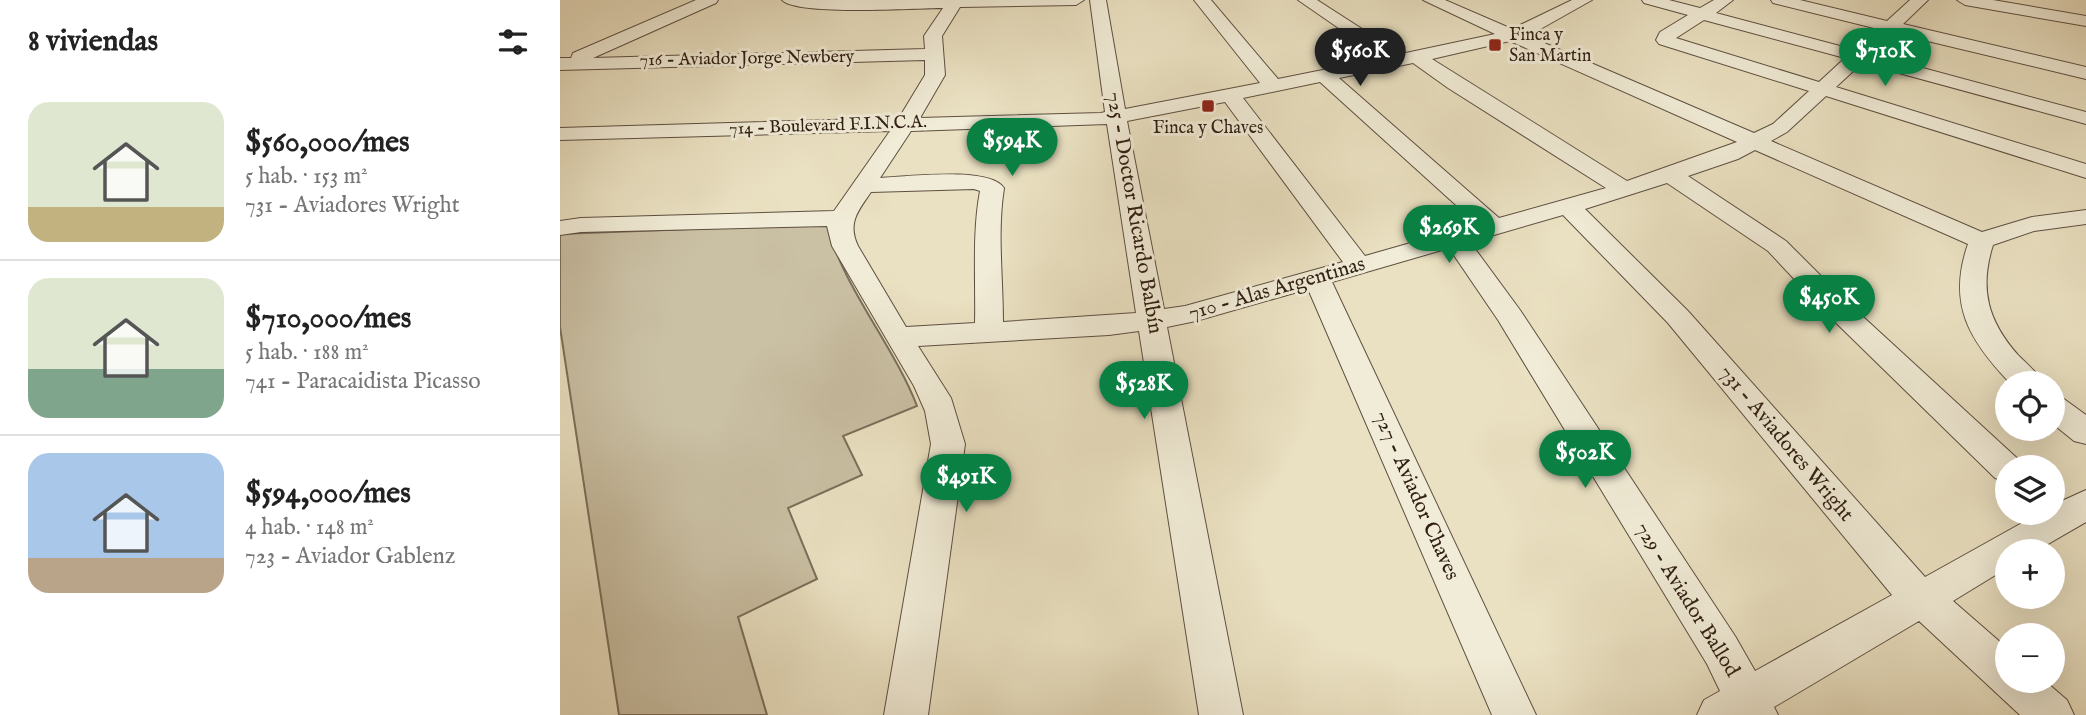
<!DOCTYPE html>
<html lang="es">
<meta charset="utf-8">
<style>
body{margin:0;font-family:"IM FELL English",serif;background:#f6f6f6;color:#222;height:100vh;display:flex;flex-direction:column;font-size:26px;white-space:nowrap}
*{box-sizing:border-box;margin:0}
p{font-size:23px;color:#767676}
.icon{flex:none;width:38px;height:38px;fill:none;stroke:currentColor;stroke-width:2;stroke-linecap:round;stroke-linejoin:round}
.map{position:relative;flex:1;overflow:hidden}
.drawer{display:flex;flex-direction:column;background:#fff;width:560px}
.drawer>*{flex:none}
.tools{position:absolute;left:1435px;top:371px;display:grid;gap:14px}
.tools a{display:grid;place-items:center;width:70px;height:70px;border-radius:50%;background:#fff;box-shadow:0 7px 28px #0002;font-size:35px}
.price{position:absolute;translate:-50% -60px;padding:0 16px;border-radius:24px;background:#0b8043;color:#fff;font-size:23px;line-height:46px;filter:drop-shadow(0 2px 4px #0008)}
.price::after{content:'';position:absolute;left:50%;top:42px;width:21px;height:16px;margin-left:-10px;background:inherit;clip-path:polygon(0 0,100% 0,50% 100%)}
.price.on{background:#222;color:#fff}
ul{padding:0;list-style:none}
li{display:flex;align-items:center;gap:21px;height:175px;padding:0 28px}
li+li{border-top:2px solid #e0e0e0}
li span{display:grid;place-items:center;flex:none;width:196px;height:140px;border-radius:21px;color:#555}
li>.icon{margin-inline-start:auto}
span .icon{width:84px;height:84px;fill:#fffc;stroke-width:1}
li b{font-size:30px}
h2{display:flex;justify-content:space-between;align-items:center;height:84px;padding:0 28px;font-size:30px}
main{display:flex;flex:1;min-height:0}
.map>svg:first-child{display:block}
.green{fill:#cac0a4;stroke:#7c6f5c;stroke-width:2}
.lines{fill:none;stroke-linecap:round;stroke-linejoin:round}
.minor-casing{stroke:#5e4f40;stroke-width:2}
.minor{fill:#f1ecd7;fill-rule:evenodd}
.poi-dot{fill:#8f2418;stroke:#f1ecd7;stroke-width:2.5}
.labels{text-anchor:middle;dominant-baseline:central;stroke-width:6;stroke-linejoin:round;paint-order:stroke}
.far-poi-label{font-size:18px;fill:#2f1e14;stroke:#f1ecd7;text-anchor:start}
.far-street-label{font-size:18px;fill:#2f1e14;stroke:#f1ecd7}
.street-label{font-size:21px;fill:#2f1e14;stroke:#f1ecd7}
</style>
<main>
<section class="drawer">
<h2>8 viviendas<svg class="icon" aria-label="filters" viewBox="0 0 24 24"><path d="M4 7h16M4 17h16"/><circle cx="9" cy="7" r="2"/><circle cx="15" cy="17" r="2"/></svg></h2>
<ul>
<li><span style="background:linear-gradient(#dfe7d0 75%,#c2b280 0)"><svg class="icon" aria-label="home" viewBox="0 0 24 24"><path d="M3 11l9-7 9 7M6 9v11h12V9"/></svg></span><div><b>$560,000/mes</b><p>5 hab. · 153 m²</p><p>731 - Aviadores Wright</p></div></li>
<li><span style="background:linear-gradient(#dfe7d0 65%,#7fa58c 0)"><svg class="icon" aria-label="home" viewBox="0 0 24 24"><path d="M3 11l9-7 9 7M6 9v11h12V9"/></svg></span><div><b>$710,000/mes</b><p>5 hab. · 188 m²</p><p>741 - Paracaidista Picasso</p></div></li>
<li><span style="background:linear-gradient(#a9c7e8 75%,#b9a48a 0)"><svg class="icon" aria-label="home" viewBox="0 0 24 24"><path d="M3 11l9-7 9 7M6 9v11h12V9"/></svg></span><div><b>$594,000/mes</b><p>4 hab. · 148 m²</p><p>723 - Aviador Gablenz</p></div></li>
</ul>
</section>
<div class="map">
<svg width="1526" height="715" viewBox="0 0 1526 715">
<rect width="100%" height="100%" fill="#eae1c2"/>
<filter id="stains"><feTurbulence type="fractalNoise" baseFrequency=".00286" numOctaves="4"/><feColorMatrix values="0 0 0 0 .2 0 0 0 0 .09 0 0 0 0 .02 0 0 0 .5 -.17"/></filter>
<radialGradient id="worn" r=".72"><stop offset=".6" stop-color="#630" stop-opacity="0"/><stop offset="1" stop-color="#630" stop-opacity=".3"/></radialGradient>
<path class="green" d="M267,224C281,284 334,346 357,406L283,436L302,475L228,508L257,579L178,617L207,715H59L0,327V234Z"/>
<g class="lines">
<g class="minor-casing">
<g id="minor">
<path d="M136,0H158L156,3L33,58L365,49L364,36L383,8C356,8 237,16 222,0H524L516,5L400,7L382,36L385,75L360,118L541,113L545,112L530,0H546L565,109L700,83L634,0H651L718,79L822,58L738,0H757L841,54L935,34L863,0H885L952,29L1012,0H1032L968,36L1194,133L1213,124L1249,91L1099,44L1096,40L1100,32L1128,15L1084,3L1082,0H1109L1140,8L1154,0H1173L1156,13L1295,50L1318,29L1213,3L1211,0H1240L1327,21L1350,0H1368L1343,24L1526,67V79L1334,33L1311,54L1526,112V124L1302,63L1276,87L1526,164V178L1266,96L1227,132L1211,141L1422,232L1472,217L1526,210V224L1474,231L1433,245C1419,289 1428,321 1458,355C1467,364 1477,372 1483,383H1450C1409,340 1387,304 1408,244L1195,150L1178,159L1128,176L1226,241L1288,303L1459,460L1463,467H1447V482L1435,478L1268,315L1208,251L1107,183L1025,209L1128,311L1365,577L1480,513H1493V505L1526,490V522L1476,551H1447V568L1393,601L1447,648V681H1485L1507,700L1514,715H1460L1359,621L1214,707L1218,715H1137L1144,700L1160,691L1147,664L938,320L889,248L772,282L976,715H932L748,289L636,321L607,327L683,715H639L579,331L549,335L358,346L391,398L405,444L368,715H324L371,444L365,411L354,386L272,246L267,226L21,232L0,235V221L21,218L274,211L330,131L0,140V128L339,118L365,75V60L0,70V58H11L13,53ZM1144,20L1285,58L1259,82L1116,38ZM950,41L1177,142L1067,181L872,59ZM853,63L888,88L1046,188L939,218L779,78ZM760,82L917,224L805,256L683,98ZM665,102L783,262L625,306L604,309L567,121ZM547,124L576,313L443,322C443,277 437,232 444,188C429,166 346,177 320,178L351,131ZM414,189L420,191C412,234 416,280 415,323L346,327L298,246C287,223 298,211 311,192ZM1003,215L1108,323L1332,595L1195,671L1175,636L960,310L910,242Z"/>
<polygon points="1397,0 1433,0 1526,16 1526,26 1405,5"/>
<polygon points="1493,396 1504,399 1526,415 1526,444 1514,441 1493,424"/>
</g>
</g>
<use href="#minor" class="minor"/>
</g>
<g class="poi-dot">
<rect x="928" y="38" width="14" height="14" rx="3.5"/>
<rect x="641" y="99" width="14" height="14" rx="3.5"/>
</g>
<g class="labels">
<g class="far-poi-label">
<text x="949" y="35">Finca y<tspan x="949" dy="21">San Martin</tspan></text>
<text x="648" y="128" text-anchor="middle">Finca y Chaves</text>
</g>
<g class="far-street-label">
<text transform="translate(187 59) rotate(-1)">716 - Aviador Jorge Newbery</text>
<text transform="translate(268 126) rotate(-2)">714 - Boulevard F.I.N.C.A.</text>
</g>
<g class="street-label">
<text transform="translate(574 213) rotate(80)">725 - Doctor Ricardo Balbín</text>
<text transform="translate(717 289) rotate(-16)">710 - Alas Argentinas</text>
<text transform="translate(1226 444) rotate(50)">731 - Aviadores Wright</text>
<text transform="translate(856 496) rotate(66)">727 - Aviador Chaves</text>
<text transform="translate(1127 600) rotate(58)">729 - Aviador Ballod</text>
</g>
</g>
<rect width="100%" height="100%" filter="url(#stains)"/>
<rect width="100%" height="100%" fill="url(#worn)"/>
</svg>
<div class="tools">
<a><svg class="icon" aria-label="locate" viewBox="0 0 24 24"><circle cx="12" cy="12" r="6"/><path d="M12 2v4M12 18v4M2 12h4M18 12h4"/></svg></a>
<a><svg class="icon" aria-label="layers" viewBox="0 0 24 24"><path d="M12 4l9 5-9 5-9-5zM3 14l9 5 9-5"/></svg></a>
<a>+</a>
<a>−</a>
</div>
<b class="price on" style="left:800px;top:88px">$560K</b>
<b class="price" style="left:1325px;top:88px">$710K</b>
<b class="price" style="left:452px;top:178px">$594K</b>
<b class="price" style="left:889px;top:265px">$269K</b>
<b class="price" style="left:1269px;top:335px">$450K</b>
<b class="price" style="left:584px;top:421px">$528K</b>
<b class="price" style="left:1025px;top:490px">$502K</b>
<b class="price" style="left:406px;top:514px">$491K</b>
</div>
</main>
